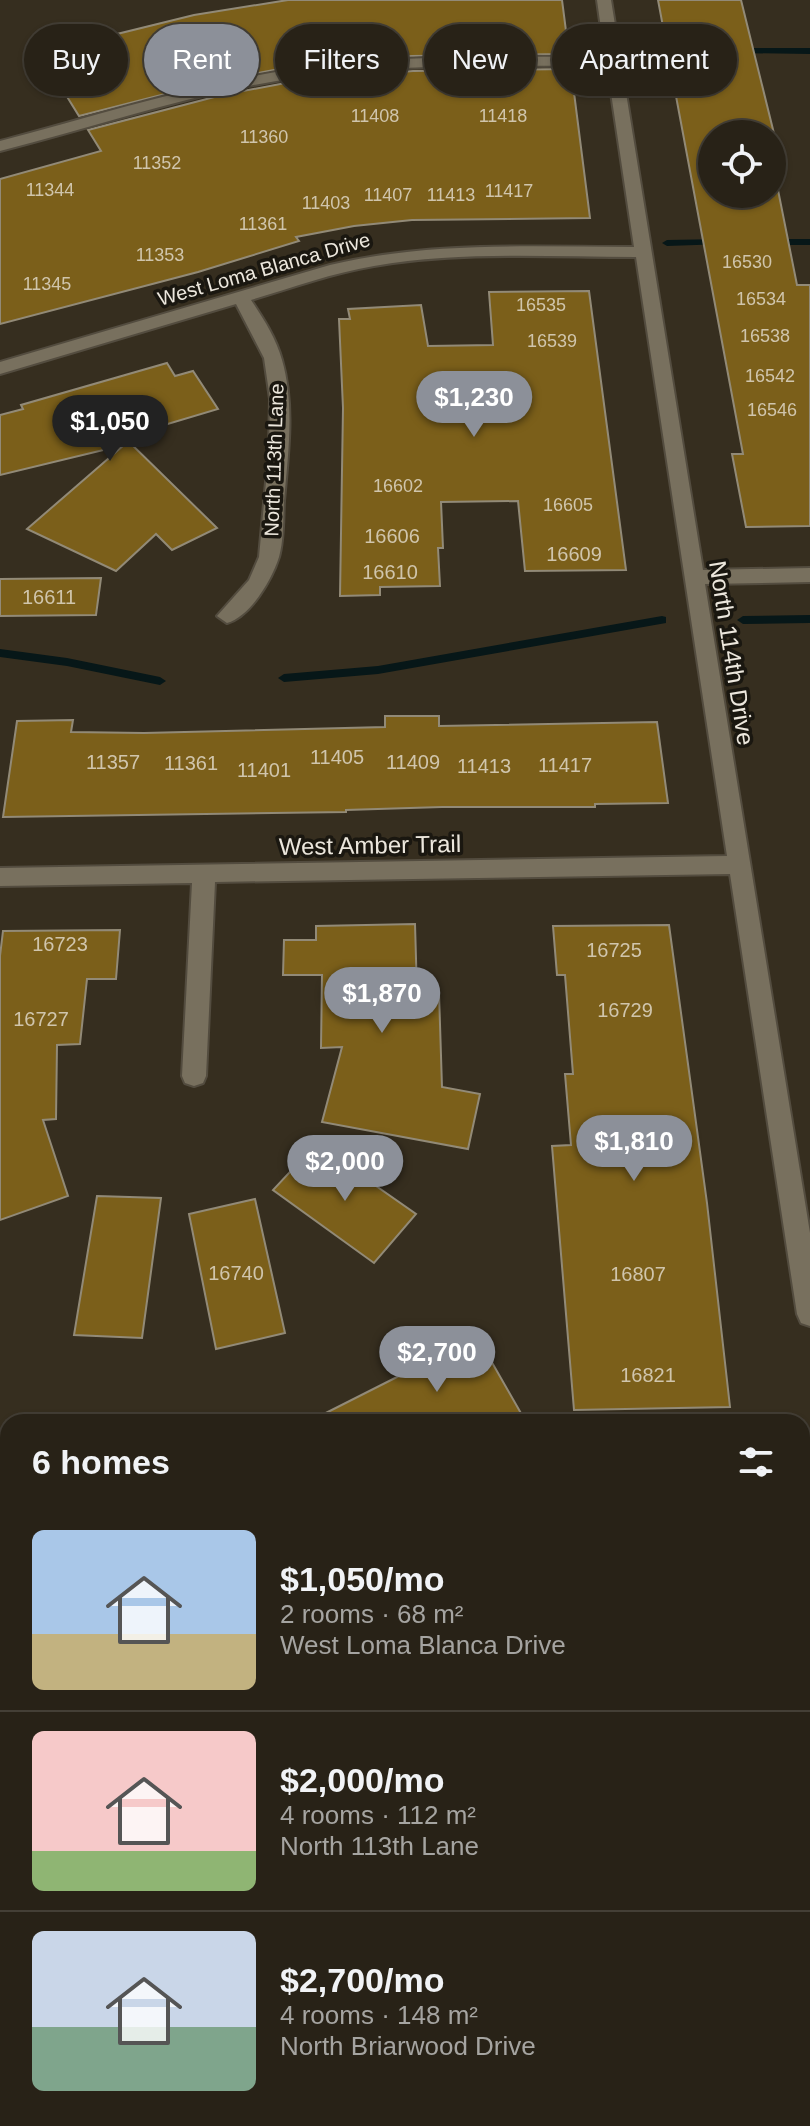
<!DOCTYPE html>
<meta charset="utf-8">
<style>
body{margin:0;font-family:Arial,sans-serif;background:#342f24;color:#f1f3f6;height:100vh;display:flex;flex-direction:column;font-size:30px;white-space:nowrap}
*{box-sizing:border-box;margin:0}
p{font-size:26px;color:#a5a4a1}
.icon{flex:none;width:44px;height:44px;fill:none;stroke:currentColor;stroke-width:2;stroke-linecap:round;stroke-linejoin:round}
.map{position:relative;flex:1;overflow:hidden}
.sheet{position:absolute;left:0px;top:1414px;width:810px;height:712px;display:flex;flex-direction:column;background:#282217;border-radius:24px 24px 0 0;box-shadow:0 2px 6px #0004,0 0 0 2px #443f36}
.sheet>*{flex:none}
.banner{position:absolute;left:24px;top:24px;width:762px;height:72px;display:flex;gap:16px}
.buttons{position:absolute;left:698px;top:120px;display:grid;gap:16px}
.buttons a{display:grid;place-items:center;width:88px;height:88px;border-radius:50%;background:#282217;box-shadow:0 2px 6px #0004,0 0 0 2px #443f36;font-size:40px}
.price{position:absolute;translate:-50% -68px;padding:0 18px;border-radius:28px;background:#8c9099;color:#fff;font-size:26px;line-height:52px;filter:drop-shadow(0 2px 4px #0008)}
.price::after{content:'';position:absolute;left:50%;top:48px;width:24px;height:18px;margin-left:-12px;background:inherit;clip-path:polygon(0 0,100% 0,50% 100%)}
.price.active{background:#222;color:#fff}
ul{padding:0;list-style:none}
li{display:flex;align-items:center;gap:24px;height:200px;padding:0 32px}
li+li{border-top:2px solid #443f36}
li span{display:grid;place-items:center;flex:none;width:224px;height:160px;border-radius:12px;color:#555}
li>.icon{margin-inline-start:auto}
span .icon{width:96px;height:96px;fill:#fffc;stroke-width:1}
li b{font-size:34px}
h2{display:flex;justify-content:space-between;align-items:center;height:96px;padding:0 32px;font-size:34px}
.tag{padding:0 28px;border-radius:36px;background:#282217;box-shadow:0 2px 6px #0004,0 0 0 2px #443f36;font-size:28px;line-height:72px}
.tag.active{background:#8c9099;color:#fff}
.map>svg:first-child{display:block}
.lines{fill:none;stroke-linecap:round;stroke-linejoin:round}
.stream{fill:#071718;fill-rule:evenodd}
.building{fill:#7b5f1a;stroke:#928a77;stroke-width:2;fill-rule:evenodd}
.minor-casing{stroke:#534c3f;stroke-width:4}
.minor{fill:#78705e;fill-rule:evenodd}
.labels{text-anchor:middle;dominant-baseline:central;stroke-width:7;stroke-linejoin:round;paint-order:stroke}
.far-number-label{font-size:18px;fill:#d0c5ac}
.far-street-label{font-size:20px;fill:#ece7dd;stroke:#1a1710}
.number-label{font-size:20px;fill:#d0c5ac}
.street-label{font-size:24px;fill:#ece7dd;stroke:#1a1710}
</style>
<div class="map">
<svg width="810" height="2126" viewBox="0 0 810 2126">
<rect width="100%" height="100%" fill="#362e1f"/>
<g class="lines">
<g class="stream">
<polygon points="737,48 810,48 810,54 734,53 734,49"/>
<polygon points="684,49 687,50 687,54 637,55 633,52 637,49"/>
<polygon points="722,239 725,240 725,244 667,246 662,243 667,240"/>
<polygon points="810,239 810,245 771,245 766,242 771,239"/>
<polygon points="810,615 810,623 743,624 737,620 743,616"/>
<polygon points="662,616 666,617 666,623 378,674 284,682 278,678 284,674 378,666"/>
<polygon points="0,649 67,658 160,677 166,681 160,685 67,666 0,657"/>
</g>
</g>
<g class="building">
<polygon points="288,0 562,0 569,54 411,56 295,66 220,80 79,116 40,53 194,15"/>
<path d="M658,0H741L783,170H774L797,285H810V526L746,527L732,454H743ZM712,134H772V194H712Z"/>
<polygon points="571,69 590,218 412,220 354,226 296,237 299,241 198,272 0,324 0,179 101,151 88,130 222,95 296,81 413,71"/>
<polygon points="589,291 626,570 525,571 518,501 441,502 443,548 438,548 440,586 380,587 380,595 340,596 343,408 339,319 350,319 348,309 421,305 428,346 493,345 489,292"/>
<polygon points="167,363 175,376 193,371 218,409 124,437 217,528 172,550 156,534 116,571 27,529 124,445 0,475 0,415 23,409 21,405"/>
<polygon points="101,578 96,615 0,616 0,579"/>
<polygon points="385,716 439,716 439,726 657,722 668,803 595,804 595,807 442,807 346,810 346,812 3,817 17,721 73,720 71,732 144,733 385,727"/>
<polygon points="415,924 417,993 439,993 442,1087 480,1094 468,1149 322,1122 342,1047 321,1048 322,975 283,975 284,940 316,940 316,926"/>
<polygon points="669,925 707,1203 730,1407 574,1410 552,1146 571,1145 565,1074 573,1074 565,975 557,975 553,926"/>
<polygon points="120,930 116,979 87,979 80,1044 57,1045 56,1119 43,1120 68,1196 0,1220 0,956 3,931"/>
<polygon points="316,1144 416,1214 374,1263 273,1190"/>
<polygon points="97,1196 161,1198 142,1338 74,1335"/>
<polygon points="255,1199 285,1333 216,1349 189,1214"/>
<polygon points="478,1338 526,1422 308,1422 403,1374"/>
</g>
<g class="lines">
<g class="minor-casing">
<g id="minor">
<path d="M597,0H611L703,570L810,568V582L705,584L810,1233V1326L801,1323L797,1314L730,874L215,882L206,1076L203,1083L194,1086L185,1083L182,1076L192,883L0,886V868L727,856L636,257C549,257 460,251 374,266C332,273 291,288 251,300C263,318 276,338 282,360C295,405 288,455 284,501C283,519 284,539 279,557C272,579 251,616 227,623L217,616L249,580L259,557L269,450L270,399L264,358L236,304L0,374V362L330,265C430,241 532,247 634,247L607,66C504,66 399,63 296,78C195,92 99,126 0,151V141C98,115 195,84 295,69C398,54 502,57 605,57Z"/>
<polygon points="810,1450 810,1480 802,1484 802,1453"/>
<polygon points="0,1678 8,1680 8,1710 0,1708"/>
<polygon points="810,1982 810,2014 802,2017 802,1985"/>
<polygon points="8,2057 8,2100 0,2104 0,2061"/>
<polygon points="461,2118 497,2118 501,2126 465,2126"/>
<polygon points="633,2118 670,2118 666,2126 629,2126"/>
</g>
</g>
<use href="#minor" class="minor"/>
</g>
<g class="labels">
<g class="far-number-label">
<text x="375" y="116">11408</text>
<text x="503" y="116">11418</text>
<text x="264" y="137">11360</text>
<text x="157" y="163">11352</text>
<text x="50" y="190">11344</text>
<text x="509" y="191">11417</text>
<text x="388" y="195">11407</text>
<text x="451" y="195">11413</text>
<text x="326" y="203">11403</text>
<text x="263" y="224">11361</text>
<text x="160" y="255">11353</text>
<text x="747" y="262">16530</text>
<text x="47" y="284">11345</text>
<text x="761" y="299">16534</text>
<text x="541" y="305">16535</text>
<text x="765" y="336">16538</text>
<text x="552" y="341">16539</text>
<text x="770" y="376">16542</text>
<text x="772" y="410">16546</text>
<text x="398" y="486">16602</text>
<text x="568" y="505">16605</text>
</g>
<g class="far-street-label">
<text transform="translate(264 269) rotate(-16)">West Loma Blanca Drive</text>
<text transform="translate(274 460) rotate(-88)">North 113th Lane</text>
</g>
<g class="number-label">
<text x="392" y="536">16606</text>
<text x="574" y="554">16609</text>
<text x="390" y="572">16610</text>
<text x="49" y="597">16611</text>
<text x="337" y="757">11405</text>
<text x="113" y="762">11357</text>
<text x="413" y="762">11409</text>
<text x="191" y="763">11361</text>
<text x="565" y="765">11417</text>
<text x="484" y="766">11413</text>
<text x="264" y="770">11401</text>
<text x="60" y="944">16723</text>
<text x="614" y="950">16725</text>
<text x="625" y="1010">16729</text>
<text x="41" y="1019">16727</text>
<text x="236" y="1273">16740</text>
<text x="638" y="1274">16807</text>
<text x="648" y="1375">16821</text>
</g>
<g class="street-label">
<text transform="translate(732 653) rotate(81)">North 114th Drive</text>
<text transform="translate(370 845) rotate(-1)">West Amber Trail</text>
</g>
</g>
</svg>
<div class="buttons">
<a><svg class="icon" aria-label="locate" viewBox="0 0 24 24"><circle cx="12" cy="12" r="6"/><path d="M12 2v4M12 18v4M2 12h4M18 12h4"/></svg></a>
</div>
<b class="price" style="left:474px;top:439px">$1,230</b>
<b class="price active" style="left:110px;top:463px">$1,050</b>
<b class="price" style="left:382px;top:1035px">$1,870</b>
<b class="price" style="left:634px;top:1183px">$1,810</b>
<b class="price" style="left:345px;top:1203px">$2,000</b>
<b class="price" style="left:437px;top:1394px">$2,700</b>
<div class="banner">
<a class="tag">Buy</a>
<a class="tag active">Rent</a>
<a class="tag">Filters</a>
<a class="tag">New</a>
<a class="tag">Apartment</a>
</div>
<section class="sheet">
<h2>6 homes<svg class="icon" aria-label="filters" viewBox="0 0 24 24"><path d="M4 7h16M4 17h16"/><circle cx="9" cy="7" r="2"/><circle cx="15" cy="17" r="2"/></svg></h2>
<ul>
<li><span style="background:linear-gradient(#a9c7e8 65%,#c2b280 0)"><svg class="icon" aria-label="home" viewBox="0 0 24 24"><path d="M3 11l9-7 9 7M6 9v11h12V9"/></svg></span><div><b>$1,050/mo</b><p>2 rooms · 68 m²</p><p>West Loma Blanca Drive</p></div></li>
<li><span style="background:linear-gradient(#f6c9c9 75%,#8fb573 0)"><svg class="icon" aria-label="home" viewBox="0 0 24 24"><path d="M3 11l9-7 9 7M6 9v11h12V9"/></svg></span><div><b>$2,000/mo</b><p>4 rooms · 112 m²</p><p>North 113th Lane</p></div></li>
<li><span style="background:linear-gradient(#c9d6e8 60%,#7fa58c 0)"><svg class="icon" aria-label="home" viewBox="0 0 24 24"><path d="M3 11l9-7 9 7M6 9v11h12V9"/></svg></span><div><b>$2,700/mo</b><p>4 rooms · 148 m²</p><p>North Briarwood Drive</p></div></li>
</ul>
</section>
</div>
